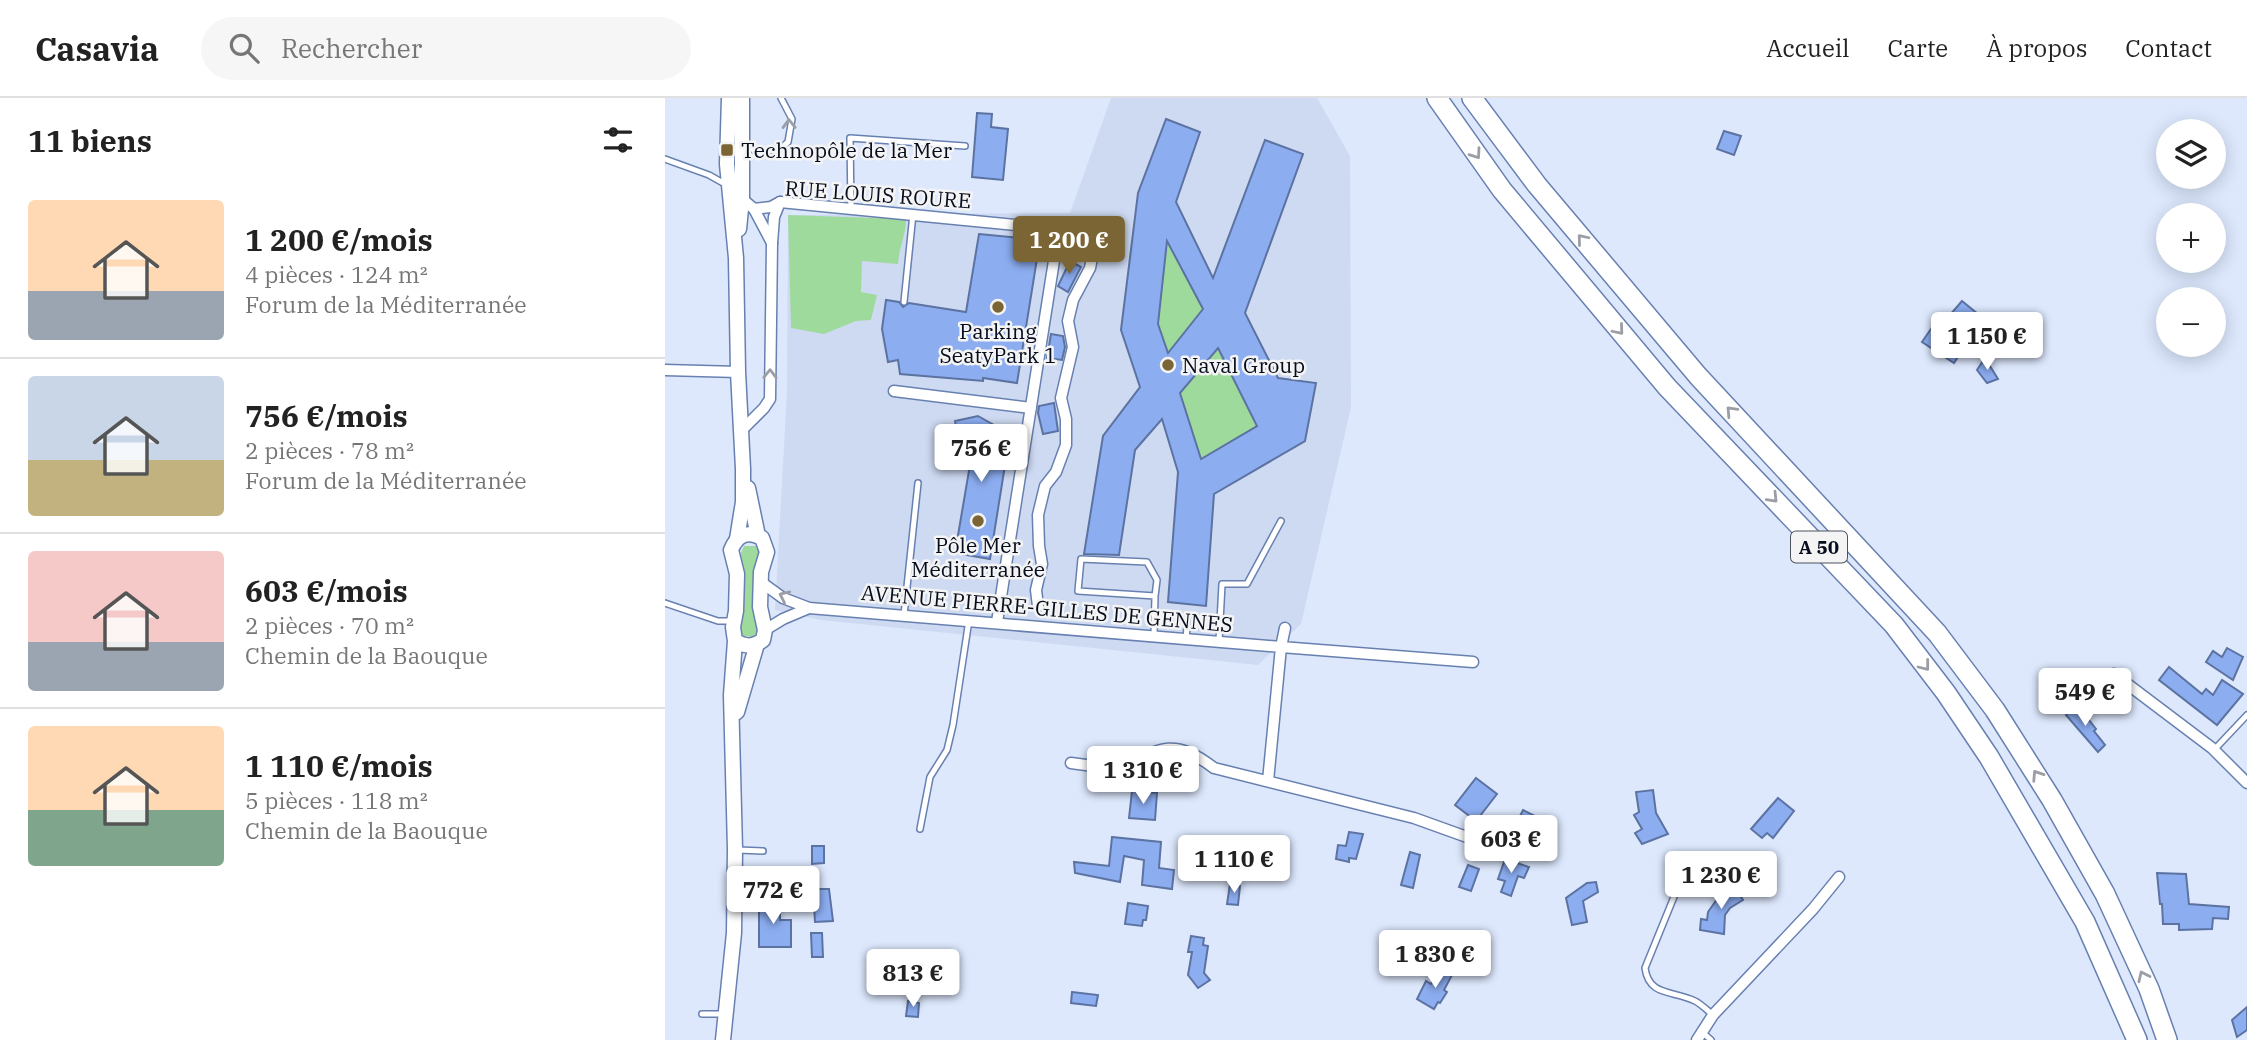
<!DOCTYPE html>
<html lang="fr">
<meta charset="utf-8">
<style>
body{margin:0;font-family:"IBM Plex Serif",serif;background:#f6f6f6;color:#222;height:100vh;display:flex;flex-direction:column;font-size:26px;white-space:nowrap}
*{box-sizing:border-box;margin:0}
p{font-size:23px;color:#767676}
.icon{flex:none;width:38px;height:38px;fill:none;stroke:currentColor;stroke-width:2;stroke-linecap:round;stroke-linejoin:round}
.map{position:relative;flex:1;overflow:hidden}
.sheet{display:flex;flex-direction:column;background:#fff;width:665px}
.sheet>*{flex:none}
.controls{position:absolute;left:1491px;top:21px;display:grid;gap:14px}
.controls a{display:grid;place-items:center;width:70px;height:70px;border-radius:50%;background:#fff;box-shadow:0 4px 18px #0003;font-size:35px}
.price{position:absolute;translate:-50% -60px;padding:0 16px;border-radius:7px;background:#fff;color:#222;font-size:23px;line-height:46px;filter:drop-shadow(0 2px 4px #0008)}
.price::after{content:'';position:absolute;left:50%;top:42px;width:21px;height:16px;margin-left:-10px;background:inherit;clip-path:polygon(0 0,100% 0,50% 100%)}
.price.current{background:#7c6535;color:#fff}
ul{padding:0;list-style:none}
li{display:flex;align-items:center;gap:21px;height:175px;padding:0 28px}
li+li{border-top:2px solid #e0e0e0}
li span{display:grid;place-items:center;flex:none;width:196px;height:140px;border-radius:7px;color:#555}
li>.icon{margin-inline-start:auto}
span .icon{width:84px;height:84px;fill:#fffc;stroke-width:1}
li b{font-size:30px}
h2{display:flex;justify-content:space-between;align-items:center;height:84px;padding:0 28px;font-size:30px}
header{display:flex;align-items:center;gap:42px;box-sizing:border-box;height:98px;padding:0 35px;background:#fff;border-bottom:2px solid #e0e0e0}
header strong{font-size:33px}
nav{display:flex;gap:38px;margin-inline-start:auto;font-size:24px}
.search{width:490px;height:63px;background:#f6f6f6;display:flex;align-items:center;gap:18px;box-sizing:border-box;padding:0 24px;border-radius:38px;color:#767676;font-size:26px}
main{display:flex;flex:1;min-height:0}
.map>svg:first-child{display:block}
.built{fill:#cedaf2}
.green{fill:#9fda9d}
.building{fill:#8cadf0;stroke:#5c73a2;stroke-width:2;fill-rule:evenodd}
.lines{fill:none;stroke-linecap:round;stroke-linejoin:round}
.lane-casing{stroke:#6880b0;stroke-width:8}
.street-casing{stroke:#6880b0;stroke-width:13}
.secondary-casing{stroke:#6880b0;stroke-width:17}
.highway-casing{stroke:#6880b0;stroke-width:22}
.lane{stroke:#fff;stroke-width:5}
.street{stroke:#fff;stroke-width:10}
.secondary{stroke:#fff;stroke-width:14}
.highway{stroke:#fff;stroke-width:19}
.oneway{stroke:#9b9ea5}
.poi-dot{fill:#7c6535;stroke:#f4f4f4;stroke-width:2.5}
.labels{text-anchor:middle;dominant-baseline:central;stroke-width:5;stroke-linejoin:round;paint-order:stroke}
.shield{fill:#f4f4f4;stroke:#4d525e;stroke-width:2}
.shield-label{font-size:19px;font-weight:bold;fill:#050c1d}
.poi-label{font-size:21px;fill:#050c1d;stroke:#f4f4f4;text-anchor:start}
.street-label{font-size:21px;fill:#050c1d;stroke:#f4f4f4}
</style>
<header>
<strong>Casavia</strong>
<div class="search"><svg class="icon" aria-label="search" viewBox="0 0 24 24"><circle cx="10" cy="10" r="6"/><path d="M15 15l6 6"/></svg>Rechercher</div>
<nav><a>Accueil</a><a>Carte</a><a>À propos</a><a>Contact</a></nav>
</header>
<main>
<section class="sheet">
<h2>11 biens<svg class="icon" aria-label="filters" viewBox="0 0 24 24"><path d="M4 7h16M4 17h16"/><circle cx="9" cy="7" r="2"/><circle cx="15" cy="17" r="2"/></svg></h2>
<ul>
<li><span style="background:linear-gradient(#ffd9b3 65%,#9aa5b1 0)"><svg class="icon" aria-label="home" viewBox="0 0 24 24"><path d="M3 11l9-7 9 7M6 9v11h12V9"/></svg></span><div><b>1 200 €/mois</b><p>4 pièces · 124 m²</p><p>Forum de la Méditerranée</p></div></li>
<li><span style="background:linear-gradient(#c9d6e8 60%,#c2b280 0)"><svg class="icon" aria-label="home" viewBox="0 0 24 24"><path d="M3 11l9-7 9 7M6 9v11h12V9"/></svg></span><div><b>756 €/mois</b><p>2 pièces · 78 m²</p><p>Forum de la Méditerranée</p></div></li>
<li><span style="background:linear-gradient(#f6c9c9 65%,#9aa5b1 0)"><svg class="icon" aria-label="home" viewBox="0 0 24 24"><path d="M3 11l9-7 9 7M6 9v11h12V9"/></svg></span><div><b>603 €/mois</b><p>2 pièces · 70 m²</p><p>Chemin de la Baouque</p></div></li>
<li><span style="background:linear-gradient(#ffd9b3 60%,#7fa58c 0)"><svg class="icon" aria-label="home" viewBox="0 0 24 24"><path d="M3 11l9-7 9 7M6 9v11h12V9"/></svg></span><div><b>1 110 €/mois</b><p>5 pièces · 118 m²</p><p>Chemin de la Baouque</p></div></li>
</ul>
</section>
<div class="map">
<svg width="1582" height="942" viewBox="0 0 1582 942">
<rect width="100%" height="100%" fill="#dde8fd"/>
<polygon class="built" points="446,0 652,0 685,58 686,309 636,526 593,567 156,522 110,512 122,294 123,117 405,115"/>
<g class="green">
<path d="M123,117L241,121C241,137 234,150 233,166L197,163L196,194L212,197L206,222L191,223L159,236L126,230Z"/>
<polygon points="502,143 538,211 503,255 493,226"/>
<polygon points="553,250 592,328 536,361 515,295"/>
<path d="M79,448H91L95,457C87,477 87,509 94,529L89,539L78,538L73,529C82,509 82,478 75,457Z"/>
</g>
<g class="building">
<polygon points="312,15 327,16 326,29 343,31 338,82 307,79"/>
<path d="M501,21L535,34L511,104L548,180L600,42L638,56L580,215L613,280L651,285L640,343L549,396L541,508L503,504L513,374L497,321L470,352L454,457L419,456L438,338L475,289L456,232L473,95ZM502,143L538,211L503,255L493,226ZM553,250L592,328L536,361L515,295Z"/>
<polygon points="1059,33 1076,38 1069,57 1052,51"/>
<polygon points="314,136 375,142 352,285 318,280 318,283 235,276 233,262 223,264 217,231 221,202 234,204 238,209 244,205 301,214"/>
<polygon points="405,163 416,169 403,194 393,188"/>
<polygon points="1297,203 1346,243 1348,247 1339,256 1333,251 1328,260 1305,240 1289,265 1257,244 1268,228 1273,231"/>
<polygon points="386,236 398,238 400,249 397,262 382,260"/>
<polygon points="1320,260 1333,281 1322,285 1312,272"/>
<polygon points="389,305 393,333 378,336 373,315 374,308"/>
<polygon points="313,318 345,336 325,461 290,455 307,355 296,358 290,323"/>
<polygon points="1562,550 1578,559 1568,582 1541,564 1548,553 1557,559"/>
<polygon points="1504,569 1537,596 1541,591 1548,597 1557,582 1578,596 1552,627 1494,582"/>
<polygon points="1412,607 1431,631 1429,633 1440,647 1433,654 1401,617"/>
<polygon points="501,659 520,662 518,675 497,673 499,660"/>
<polygon points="811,680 832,696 811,723 790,707"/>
<polygon points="988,692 991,715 1003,736 977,746 970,735 977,731 969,717 974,714 971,694"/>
<polygon points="467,693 492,695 490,722 464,720"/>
<polygon points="1113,700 1129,713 1108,740 1102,735 1097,740 1086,731"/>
<polygon points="858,712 880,723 870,742 848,732"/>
<polygon points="684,734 698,736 691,761 684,760 684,764 671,761 673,747 681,748"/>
<polygon points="447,739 496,744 494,770 509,772 507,791 477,787 479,762 459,758 455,784 410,775 409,764 444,768"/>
<polygon points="147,748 159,748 159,765 147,766"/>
<polygon points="745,754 755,757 748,790 736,787"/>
<polygon points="840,761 864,769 859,780 853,778 846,798 836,794 840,783 833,781"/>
<polygon points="803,767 814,771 806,793 794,789"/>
<polygon points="1492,775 1521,776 1524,806 1564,809 1563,821 1548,820 1547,831 1514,832 1514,826 1498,826 1497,806 1495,806"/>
<polygon points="931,784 933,794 918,803 922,824 907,827 901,800 922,785"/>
<polygon points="565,786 575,788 573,807 562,806"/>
<polygon points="1069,788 1078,802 1065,810 1060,817 1059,836 1035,832 1036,821 1042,822 1043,814 1057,794"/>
<polygon points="148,791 164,791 168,823 150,824"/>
<polygon points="94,801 112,801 112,806 115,806 115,822 126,822 126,849 94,849"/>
<polygon points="463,805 483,808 481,822 478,822 477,828 460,826"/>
<polygon points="146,835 157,835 158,859 147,859"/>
<polygon points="526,838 539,840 538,847 543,848 539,875 545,882 533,890 523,877 527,854 523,854"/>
<polygon points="776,871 787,877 779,892 782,894 775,905 773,904 769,911 752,901 761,883 766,886"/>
<polygon points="407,894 433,897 431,908 406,905"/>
<polygon points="243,903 254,905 253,919 241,918"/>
<polygon points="1582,909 1582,932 1572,939 1567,922"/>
</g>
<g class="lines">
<g class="lane-casing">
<g id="lane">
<polyline points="79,46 94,55 115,51 123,44 127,21 116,0"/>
<polyline points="0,61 44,77 60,86"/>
<polyline points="186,111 185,40 300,48"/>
<polyline points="239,204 248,116"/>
<polyline points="0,505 53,523 69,523"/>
<polyline points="239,517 253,385"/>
<polyline points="489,537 490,498 413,493 416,461 482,464 492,482 490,498"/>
<polyline points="521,540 523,519"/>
<polyline points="554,543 557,486 582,486 616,423"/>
<polyline points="1549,652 1582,617"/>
<polyline points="255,731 265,679 282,652 288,627 304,522"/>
<polyline points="73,752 98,753"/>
<path d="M1013,789L980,870C984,899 1008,892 1030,903C1036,906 1042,912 1048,917"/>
<polyline points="37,916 59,916"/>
<polyline points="1038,935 1046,942"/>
</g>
</g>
<g class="street-casing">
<g id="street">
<polyline points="75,99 89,111 106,109 115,104 411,133 433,129 425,170 408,202 403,223 408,249 396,300 401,321 401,347 391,374 380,388 373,417 374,448 377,466 371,492 373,508"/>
<polyline points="107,145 109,119 115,104"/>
<polyline points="0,272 73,274"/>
<polyline points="229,293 366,310"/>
<polyline points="76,333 99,310 105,301 107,145 89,111"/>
<polyline points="96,484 118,500 144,510 616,549 603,683"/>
<polyline points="332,524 394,131"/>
<polyline points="620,530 616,549 808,564"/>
<polyline points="100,532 118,521 144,510"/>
<polyline points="1449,576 1547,650 1582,685"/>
<path d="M406,665L458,672C495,647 511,641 549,670L749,720L813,743"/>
<polyline points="1032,942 1048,917 1148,811 1174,779"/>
</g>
</g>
<g class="secondary-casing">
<g id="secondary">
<polyline points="64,0 62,66 71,160 73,274 78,371 78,404 72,441"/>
<polyline points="74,131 77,101 77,0"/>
<polyline points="83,390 93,438"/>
<polyline points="72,614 92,546"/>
<path d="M58,942L69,835L70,751L66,597L70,543L68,529L71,513L72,476L66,452C72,437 82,432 97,440L102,454L96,474L95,509L100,532L98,542C88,549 81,549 70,543"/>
</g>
</g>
<g class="highway-casing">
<g id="highway">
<polyline points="772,0 837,92 1002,289 1229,527 1281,595 1324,659 1420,824 1472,942"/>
<polyline points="807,0 872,87 1033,278 1272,535 1330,612 1387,702 1440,796 1484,891 1502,942"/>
</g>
</g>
<use href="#lane" class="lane"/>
<use href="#street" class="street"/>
<use href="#secondary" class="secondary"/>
<use href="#highway" class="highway"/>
</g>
<defs><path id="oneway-chevron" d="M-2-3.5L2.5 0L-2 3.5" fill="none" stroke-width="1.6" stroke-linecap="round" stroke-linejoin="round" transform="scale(1.75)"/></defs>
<g class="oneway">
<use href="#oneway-chevron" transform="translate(124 26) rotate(-91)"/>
<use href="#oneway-chevron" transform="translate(811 56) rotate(55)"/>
<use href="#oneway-chevron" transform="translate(917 141) rotate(-130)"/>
<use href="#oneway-chevron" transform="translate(954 232) rotate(50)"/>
<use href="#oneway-chevron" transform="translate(105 276) rotate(-89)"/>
<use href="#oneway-chevron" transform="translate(1066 313) rotate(-133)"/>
<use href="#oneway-chevron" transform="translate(1108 400) rotate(46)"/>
<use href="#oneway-chevron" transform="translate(119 498) rotate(-155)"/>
<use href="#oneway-chevron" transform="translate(1260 568) rotate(52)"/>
<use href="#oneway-chevron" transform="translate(1372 677) rotate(-123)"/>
<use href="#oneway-chevron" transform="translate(1478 878) rotate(-115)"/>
</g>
<g class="poi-dot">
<rect x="55" y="45" width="14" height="14" rx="3.5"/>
<circle cx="333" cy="209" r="7"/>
<circle cx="503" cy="267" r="7"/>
<circle cx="313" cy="423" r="7"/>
</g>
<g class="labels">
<rect class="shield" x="1126" y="433.5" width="56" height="31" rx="5"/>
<g class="shield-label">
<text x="1154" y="449">A 50</text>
</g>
<g class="poi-label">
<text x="76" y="52">Technopôle de la Mer</text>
<text x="333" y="233" text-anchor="middle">Parking<tspan x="333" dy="24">SeatyPark 1</tspan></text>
<text x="517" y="267">Naval Group</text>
<text x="313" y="447" text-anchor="middle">Pôle Mer<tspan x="313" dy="24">Méditerranée</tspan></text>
</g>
<g class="street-label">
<text transform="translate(213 96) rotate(4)">RUE LOUIS ROURE</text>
<text transform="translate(382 510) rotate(5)">AVENUE PIERRE-GILLES DE GENNES</text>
</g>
</g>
</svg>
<div class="controls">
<a><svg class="icon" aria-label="layers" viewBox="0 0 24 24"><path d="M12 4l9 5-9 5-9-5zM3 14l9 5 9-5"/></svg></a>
<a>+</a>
<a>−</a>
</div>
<b class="price current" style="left:404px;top:178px">1 200 €</b>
<b class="price" style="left:1322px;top:274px">1 150 €</b>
<b class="price" style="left:316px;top:386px">756 €</b>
<b class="price" style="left:1420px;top:630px">549 €</b>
<b class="price" style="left:478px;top:708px">1 310 €</b>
<b class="price" style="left:846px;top:777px">603 €</b>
<b class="price" style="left:569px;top:797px">1 110 €</b>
<b class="price" style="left:1056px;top:813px">1 230 €</b>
<b class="price" style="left:108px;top:828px">772 €</b>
<b class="price" style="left:770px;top:892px">1 830 €</b>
<b class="price" style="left:248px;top:911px">813 €</b>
</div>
</main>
